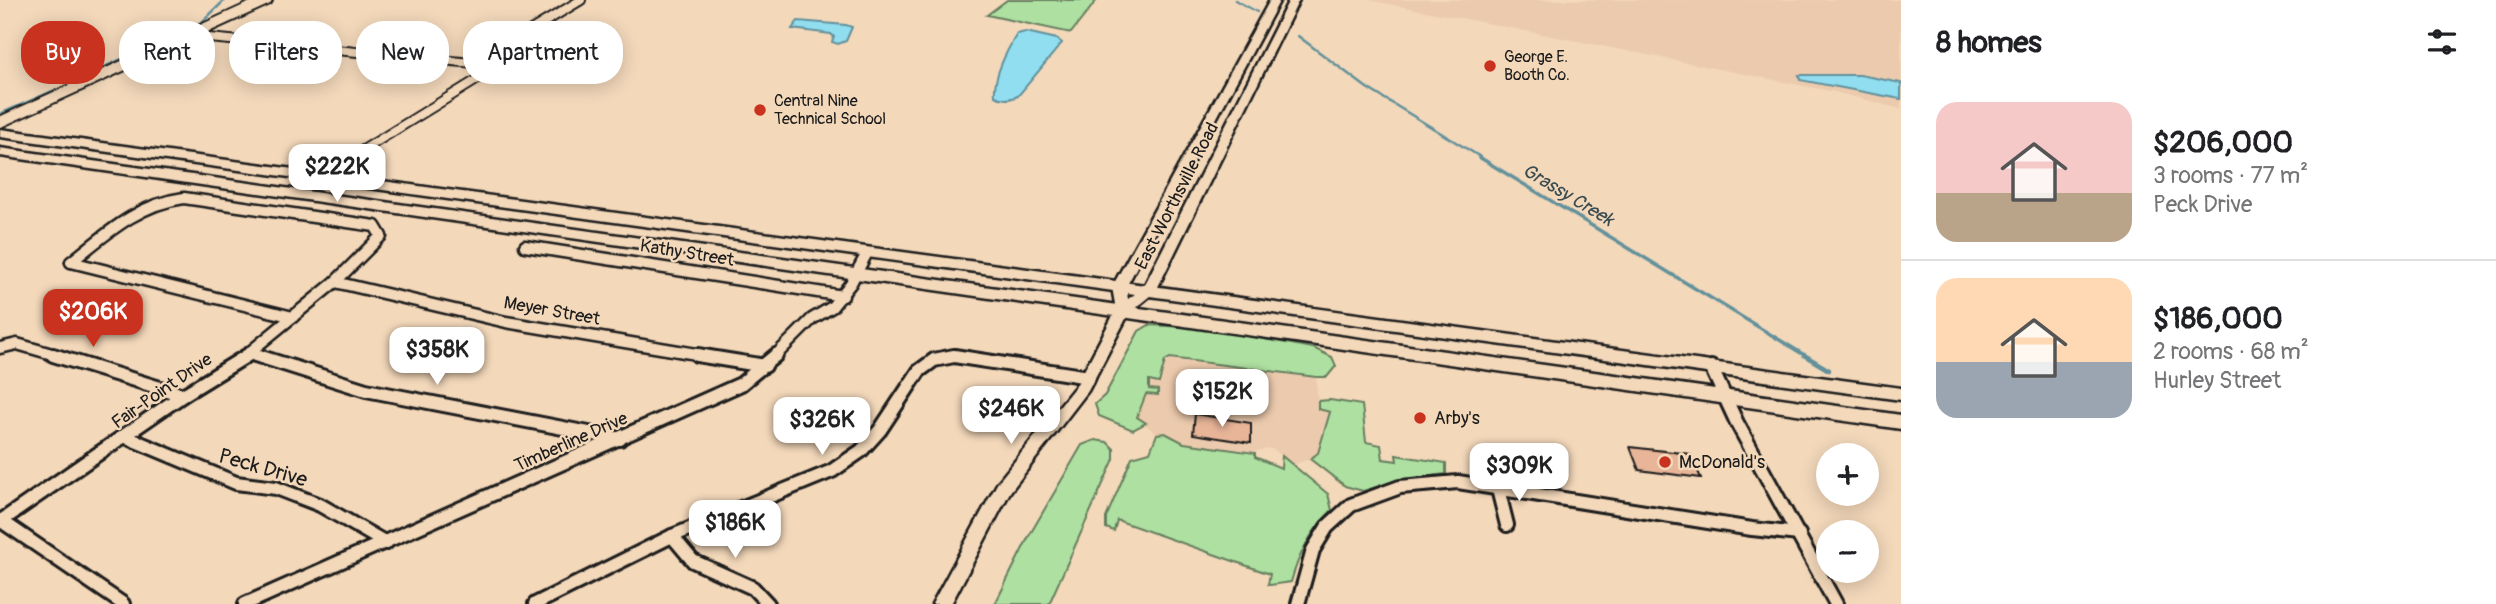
<!DOCTYPE html>
<meta charset="utf-8">
<style>
body{margin:0;font-family:Pangolin,sans-serif;background:#f2f2f2;color:#202124;height:100vh;display:flex;flex-direction:column;font-size:26px;white-space:nowrap}
*{box-sizing:border-box;margin:0}
p{font-size:23px;color:#757577}
.icon{flex:none;width:38px;height:38px;fill:none;stroke:currentColor;stroke-width:2;stroke-linecap:round;stroke-linejoin:round}
.map{position:relative;flex:1;overflow:hidden}
.panel{display:flex;flex-direction:column;background:#fff;width:595px}
.panel>*{flex:none}
.banner{position:absolute;left:21px;top:21px;width:665px;height:63px;display:flex;gap:14px}
.controls{position:absolute;left:1816px;top:443px;display:grid;gap:14px}
.controls a{display:grid;place-items:center;width:63px;height:63px;border-radius:50%;background:#fff;box-shadow:0 4px 18px #0003;font-size:35px}
.price{position:absolute;translate:-50% -60px;padding:0 16px;border-radius:14px;background:#fff;color:#222;font-size:23px;line-height:46px;filter:drop-shadow(0 2px 4px #0008)}
.price::after{content:'';position:absolute;left:50%;top:42px;width:21px;height:16px;margin-left:-10px;background:inherit;clip-path:polygon(0 0,100% 0,50% 100%)}
.price.active{background:#c8321e;color:#fff}
ul{padding:0;list-style:none}
li{display:flex;align-items:center;gap:21px;height:175px;padding:0 35px}
li+li{border-top:2px solid #e0e0e0}
li span{display:grid;place-items:center;flex:none;width:196px;height:140px;border-radius:21px;color:#555}
li>.icon{margin-inline-start:auto}
span .icon{width:84px;height:84px;fill:#fffc;stroke-width:1}
li b{font-size:30px}
h2{display:flex;justify-content:space-between;align-items:center;height:84px;padding:0 35px;font-size:30px}
.chip{padding:0 24px;border-radius:28px;background:#fff;box-shadow:0 4px 18px #0003;font-size:24px;line-height:63px}
.chip.active{background:#c8321e;color:#fff}
main{display:flex;flex:1;min-height:0}
.map>svg:first-child{display:block}
.built{fill:#eccaad}
.green{fill:#aee0a1;stroke:#657e5e;stroke-width:2}
.water{fill:#90def0;stroke:#62909b;stroke-width:2}
.lines{fill:none;stroke-linecap:round;stroke-linejoin:round}
.stream-far2{stroke:#62909b;stroke-width:2.5}
.stream-far1{stroke:#62909b;stroke-width:3.5}
.stream{stroke:#62909b;stroke-width:4.5}
.building{fill:#e8b599;stroke:#1c1c1c;stroke-width:2}
.minor-far2-casing{stroke:#1c1c1c;stroke-width:12}
.minor-far1-casing{stroke:#1c1c1c;stroke-width:15}
.minor-casing{stroke:#1c1c1c;stroke-width:18}
.tertiary-casing{stroke:#1c1c1c;stroke-width:14}
.secondary-casing{stroke:#1c1c1c;stroke-width:5}
.primary-casing{stroke:#1c1c1c;stroke-width:5}
.minor-far2{stroke:#f3d8ba;stroke-width:8}
.minor-far1{stroke:#f3d8ba;stroke-width:10}
.minor{stroke:#f3d8ba;stroke-width:12}
.tertiary{stroke:#f3d8ba;stroke-width:10}
.secondary{fill:#f3d8ba;fill-rule:evenodd}
.primary{fill:#f3d8ba;fill-rule:evenodd}
.poi-dot{fill:#c8321e;stroke:#f3d8ba;stroke-width:2.5}
.labels{text-anchor:middle;dominant-baseline:central;stroke-width:5;stroke-linejoin:round;paint-order:stroke}
.far-poi-label{font-size:16px;fill:#1c1c1c;stroke:#f3d8ba;text-anchor:start}
.street-label{font-size:18px;fill:#1c1c1c;stroke:#f3d8ba}
.poi-label{font-size:18px;fill:#1c1c1c;stroke:#f3d8ba;text-anchor:start}
.water-label{font-size:19px;font-style:italic;fill:#394c51;stroke:#f3d8ba}
.near-street-label{font-size:21px;fill:#1c1c1c;stroke:#f3d8ba}
</style>
<main>
<div class="map">
<svg width="1901" height="604" viewBox="0 0 1901 604">
<rect width="100%" height="100%" fill="#f3d8ba"/>
<filter id="ink" filterUnits="userSpaceOnUse"><feTurbulence type="fractalNoise" baseFrequency=".0143" numOctaves="2"/><feDisplacementMap in="SourceGraphic" scale="14" xChannelSelector="R" yChannelSelector="G"/><feConvolveMatrix kernelMatrix="1 2 1 2 8 2 1 2 1" color-interpolation-filters="sRGB"/></filter>
<g filter="url(#ink)">
<g class="built">
<polygon points="1369,0 1901,0 1901,109 1835,92"/>
<polygon points="1171,358 1316,377 1318,409 1330,411 1318,453 1310,459 1292,465 1275,450 1267,448 1248,454 1184,443 1165,433 1157,434 1136,417 1148,389 1149,381"/>
</g>
<g class="green">
<polygon points="1007,0 1097,0 1071,33 987,15"/>
<polygon points="1149,325 1205,328 1313,348 1332,357 1336,366 1327,377 1316,377 1170,358 1165,361 1159,383 1149,381 1149,389 1158,390 1158,395 1146,394 1137,417 1146,423 1133,430 1099,416 1095,404 1105,395 1139,331"/>
<polygon points="1330,400 1362,405 1366,442 1381,445 1383,459 1397,461 1396,455 1446,463 1446,474 1399,480 1363,491 1345,486 1310,459 1318,453 1330,412 1318,409 1318,401"/>
<path d="M1165,433L1184,443L1255,453V457L1281,468L1282,456L1328,494L1332,510C1311,531 1299,553 1291,582L1270,585L1268,584L1270,574L1117,520L1114,531L1106,528V518L1132,457L1150,452L1157,434Z"/>
<polygon points="1095,440 1107,442 1114,449 1114,459 1049,604 995,604 1029,536 1082,445"/>
</g>
<g class="water">
<polygon points="798,21 846,25 852,27 846,41 838,44 832,42 834,37 831,34 792,29"/>
<path d="M1026,32L1057,39L1062,43L1018,96C1009,100 1003,100 995,96C993,77 1007,50 1017,34Z"/>
<polygon points="1799,75 1860,75 1901,83 1901,99 1800,80"/>
</g>
<g class="lines">
<g class="stream-far2">
<polyline points="1235,0 1257,12"/>
<polyline points="1298,36 1367,88 1482,158"/>
<polyline points="70,83 202,22 225,0"/>
<polyline points="0,114 55,90"/>
</g>
<polyline class="stream-far1" points="1479,157 1806,356"/>
<polyline class="stream" points="1804,355 1829,370"/>
</g>
<g class="building">
<polygon points="1195,414 1251,423 1251,443 1193,434"/>
<polygon points="1630,447 1690,454 1701,478 1639,470"/>
</g>
<g class="lines">
<g class="minor-far2-casing">
<g id="minor-far2">
<polyline points="188,36 590,74"/>
<polyline points="478,62 581,0"/>
<polyline points="350,158 483,76 497,64"/>
</g>
</g>
<g class="minor-far1-casing">
<g id="minor-far1">
<polyline points="320,177 353,157"/>
<polyline points="525,246 843,296"/>
<polyline points="71,262 293,317"/>
<path d="M71,262C106,234 138,204 184,198L375,226L381,236L335,282L245,356"/>
<polyline points="335,282 506,322 708,356"/>
<polyline points="0,348 17,344 59,356"/>
<polyline points="250,353 260,356"/>
<polyline points="775,356 812,319 832,307 851,283 867,253"/>
<polyline points="953,356 956,356"/>
</g>
</g>
<g class="minor-casing">
<g id="minor">
<polyline points="53,355 183,395"/>
<polyline points="255,355 366,390 620,439"/>
<polyline points="697,355 765,366"/>
<polyline points="1711,367 1737,423 1836,604"/>
<polyline points="126,437 236,483 276,488 320,505 386,543"/>
<polyline points="1498,489 1507,525"/>
<polyline points="0,520 123,604"/>
<polyline points="1,521 183,395 248,355"/>
<polyline points="672,536 693,561 753,588 768,604"/>
<polyline points="245,604 741,384 776,355"/>
<polyline points="535,604 672,536 832,471 861,451 880,430 919,371 934,360 954,356 1089,377"/>
<polyline points="1298,604 1313,550 1327,527 1351,505 1400,487 1458,482 1752,529 1799,534"/>
</g>
</g>
<g class="tertiary-casing">
<polyline id="tertiary" points="0,122 267,0"/>
</g>
<g class="secondary-casing">
<polygon id="secondary" points="1270,0 1280,0 1126,287 1128,299 1143,288 1289,0 1299,0 1156,291 1129,313 1088,391 1010,492 951,604 932,604 998,482 1077,384 1116,310 1112,287"/>
</g>
<g class="primary-casing">
<g id="primary">
<polygon points="0,129 1901,388 1901,400 0,137"/>
<polygon points="0,148 1901,415 1901,429 0,156"/>
</g>
</g>
<use href="#minor-far2" class="minor-far2"/>
<use href="#minor-far1" class="minor-far1"/>
<use href="#minor" class="minor"/>
<use href="#tertiary" class="tertiary"/>
<use href="#secondary" class="secondary"/>
<use href="#primary" class="primary"/>
</g>
</g>
<g class="poi-dot">
<circle cx="1490" cy="66" r="7"/>
<circle cx="760" cy="110" r="7"/>
<circle cx="1420" cy="418" r="7"/>
<circle cx="1665" cy="462" r="7"/>
</g>
<g class="labels">
<g class="far-poi-label">
<text x="1504" y="57">George E.<tspan x="1504" dy="18">Booth Co.</tspan></text>
<text x="774" y="101">Central Nine<tspan x="774" dy="18">Technical School</tspan></text>
</g>
<g class="street-label">
<text transform="translate(1177 196) rotate(-63)">East Worthsville Road</text>
<text transform="translate(687 253) rotate(9)">Kathy Street</text>
<text transform="translate(552 311) rotate(10)">Meyer Street</text>
<text transform="translate(162 391) rotate(-35)">Fair-Point Drive</text>
<text transform="translate(571 442) rotate(-24)">Timberline Drive</text>
</g>
<g class="poi-label">
<text x="1434" y="418">Arby's</text>
<text x="1679" y="462">McDonald's</text>
</g>
<g class="water-label">
<text transform="translate(1568 195) rotate(31)">Grassy Creek</text>
</g>
<g class="near-street-label">
<text transform="translate(263 468) rotate(16)">Peck Drive</text>
</g>
</g>
</svg>
<div class="controls">
<a>+</a>
<a>−</a>
</div>
<b class="price" style="left:337px;top:204px">$222K</b>
<b class="price active" style="left:93px;top:349px">$206K</b>
<b class="price" style="left:437px;top:387px">$358K</b>
<b class="price" style="left:1222px;top:429px">$152K</b>
<b class="price" style="left:1011px;top:446px">$246K</b>
<b class="price" style="left:822px;top:457px">$326K</b>
<b class="price" style="left:1519px;top:503px">$309K</b>
<b class="price" style="left:735px;top:560px">$186K</b>
<div class="banner">
<a class="chip active">Buy</a>
<a class="chip">Rent</a>
<a class="chip">Filters</a>
<a class="chip">New</a>
<a class="chip">Apartment</a>
</div>
</div>
<section class="panel">
<h2>8 homes<svg class="icon" aria-label="filters" viewBox="0 0 24 24"><path d="M4 7h16M4 17h16"/><circle cx="9" cy="7" r="2"/><circle cx="15" cy="17" r="2"/></svg></h2>
<ul>
<li><span style="background:linear-gradient(#f6c9c9 65%,#b9a48a 0)"><svg class="icon" aria-label="home" viewBox="0 0 24 24"><path d="M3 11l9-7 9 7M6 9v11h12V9"/></svg></span><div><b>$206,000</b><p>3 rooms · 77 m²</p><p>Peck Drive</p></div></li>
<li><span style="background:linear-gradient(#ffd9b3 60%,#9aa5b1 0)"><svg class="icon" aria-label="home" viewBox="0 0 24 24"><path d="M3 11l9-7 9 7M6 9v11h12V9"/></svg></span><div><b>$186,000</b><p>2 rooms · 68 m²</p><p>Hurley Street</p></div></li>
</ul>
</section>
</main>
